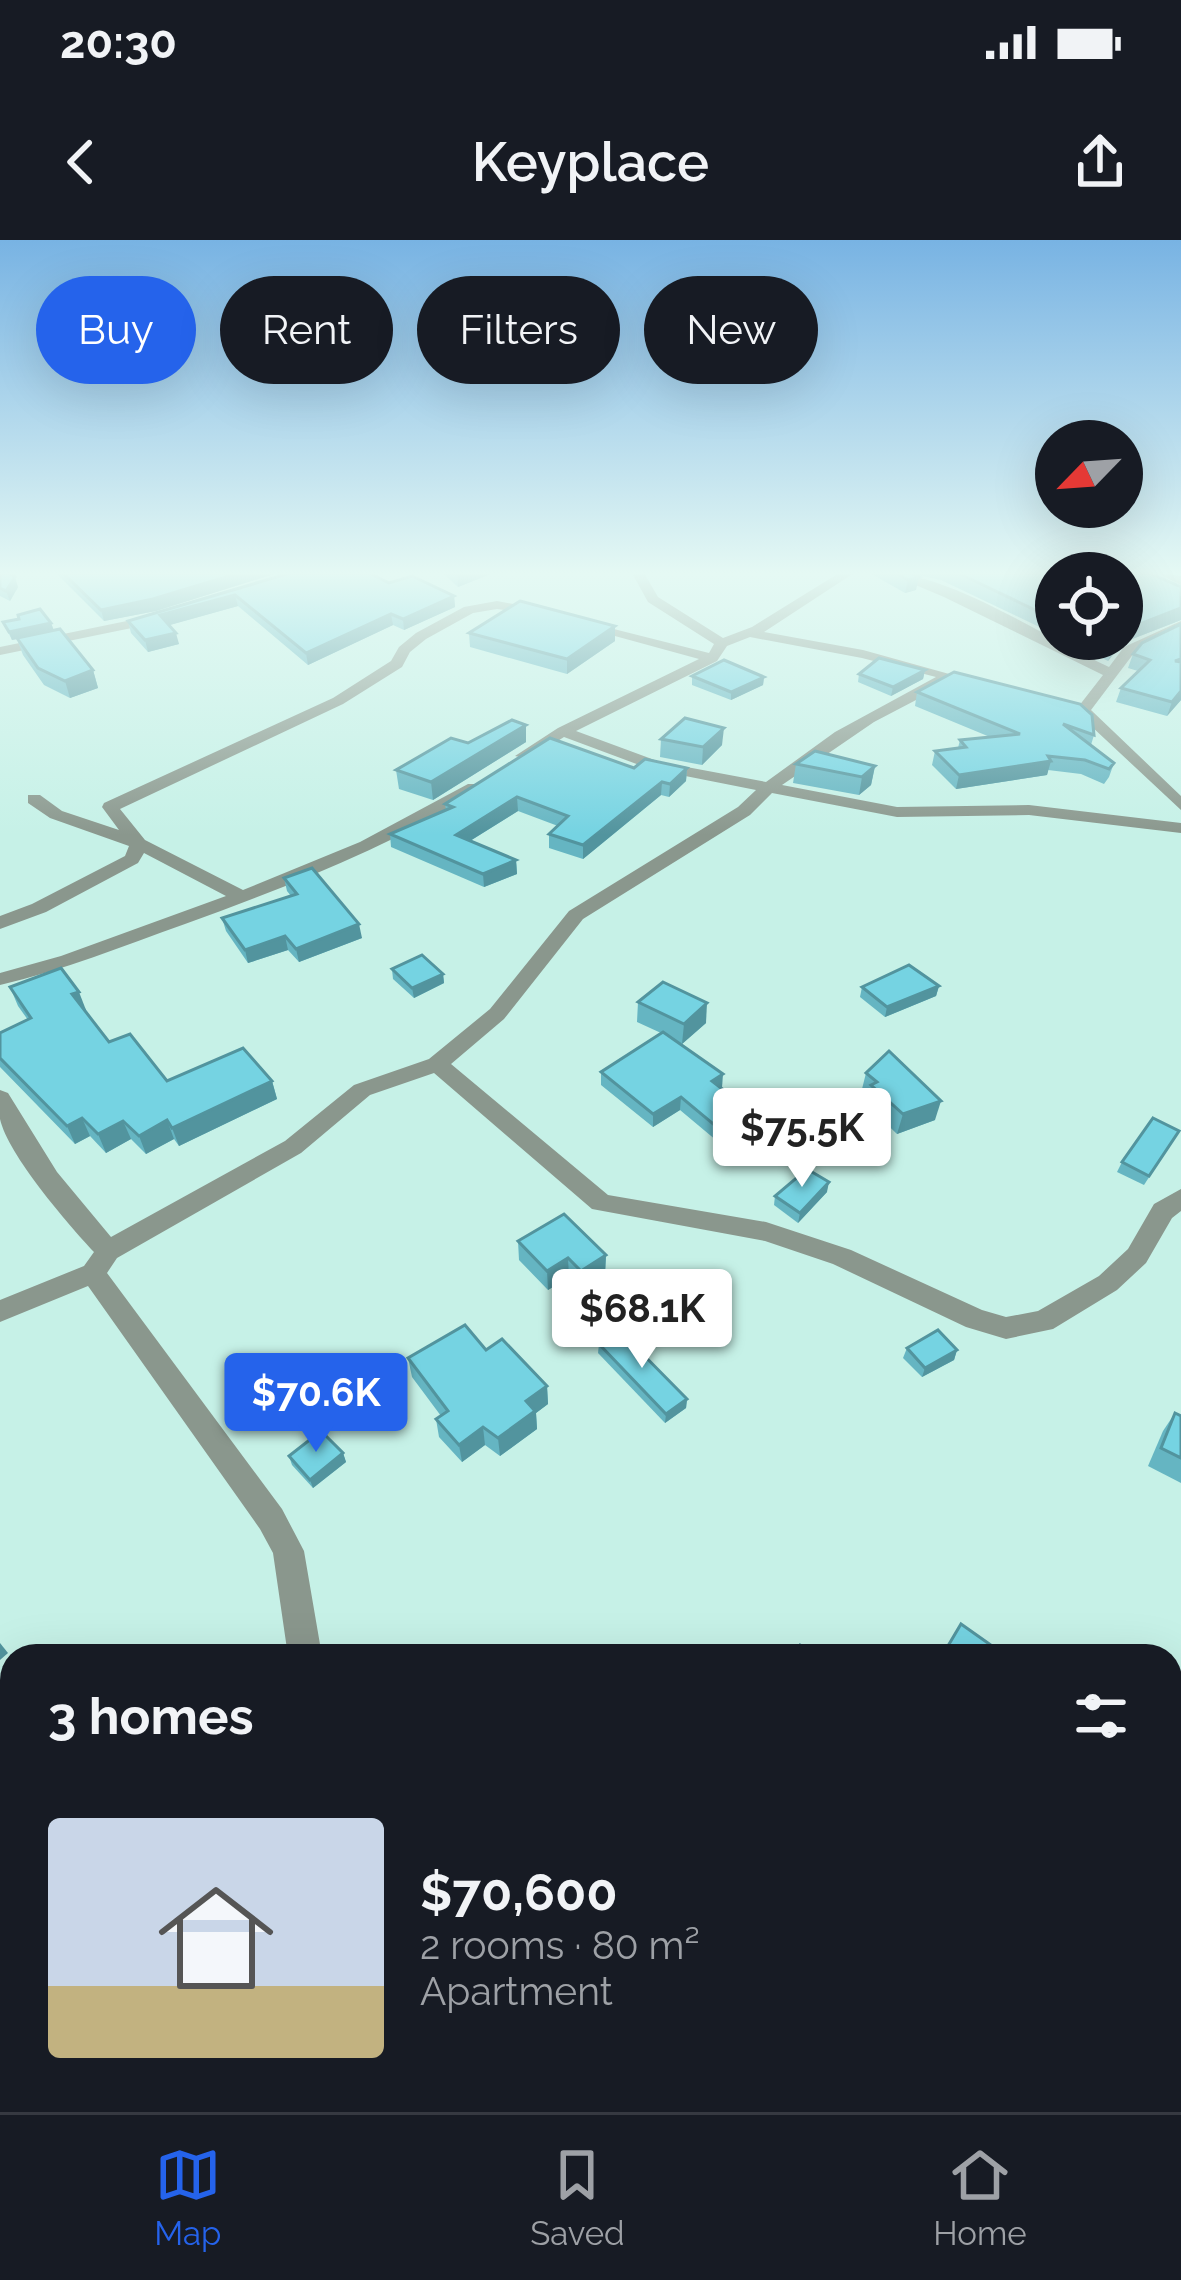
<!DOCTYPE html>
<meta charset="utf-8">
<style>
body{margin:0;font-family:Raleway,sans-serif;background:#20242c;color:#f1f3f6;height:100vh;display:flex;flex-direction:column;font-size:45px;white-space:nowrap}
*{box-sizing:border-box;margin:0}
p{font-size:39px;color:#9ea1a6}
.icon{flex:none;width:66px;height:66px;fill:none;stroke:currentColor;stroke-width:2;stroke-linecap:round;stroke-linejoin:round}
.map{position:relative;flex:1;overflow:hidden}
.details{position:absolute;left:0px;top:1404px;width:1182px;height:468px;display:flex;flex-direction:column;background:#171b24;border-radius:36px 36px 0 0;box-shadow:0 12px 48px #0002}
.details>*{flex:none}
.guide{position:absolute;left:36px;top:36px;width:1110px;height:108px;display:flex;gap:24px}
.needle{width:78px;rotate:245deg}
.buttons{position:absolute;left:1035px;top:180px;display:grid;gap:24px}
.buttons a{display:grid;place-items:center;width:108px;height:108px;border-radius:50%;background:#171b24;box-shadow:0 12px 48px #0002;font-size:60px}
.price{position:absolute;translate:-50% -102px;padding:0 27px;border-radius:12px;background:#fff;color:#222;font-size:39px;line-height:78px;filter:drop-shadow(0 3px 6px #0008)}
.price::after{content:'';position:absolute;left:50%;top:72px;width:36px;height:27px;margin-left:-18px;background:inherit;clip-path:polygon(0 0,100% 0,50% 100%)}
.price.selected{background:#2563eb;color:#fff}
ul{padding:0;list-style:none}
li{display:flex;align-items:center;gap:36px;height:300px;padding:0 48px}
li+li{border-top:3px solid #363941}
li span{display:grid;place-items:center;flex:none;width:336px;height:240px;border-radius:12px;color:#555}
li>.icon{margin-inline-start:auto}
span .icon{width:144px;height:144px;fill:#fffc;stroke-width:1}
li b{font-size:51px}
h2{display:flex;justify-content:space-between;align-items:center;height:144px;padding:0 48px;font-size:51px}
.pill{padding:0 42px;border-radius:54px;background:#171b24;box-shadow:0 12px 48px #0002;font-size:42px;line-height:108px}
.pill.selected{background:#2563eb;color:#fff}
.status{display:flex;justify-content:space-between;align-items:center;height:84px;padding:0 60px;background:#171b24;direction:ltr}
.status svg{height:33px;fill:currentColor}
header{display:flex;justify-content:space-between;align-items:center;height:156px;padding:0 48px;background:#171b24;font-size:54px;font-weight:600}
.tab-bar{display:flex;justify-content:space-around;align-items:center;height:168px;border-top:3px solid #363941;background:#171b24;font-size:33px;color:#9ea1a6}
.tab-bar a{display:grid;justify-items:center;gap:6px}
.tab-bar .selected{color:#2563eb}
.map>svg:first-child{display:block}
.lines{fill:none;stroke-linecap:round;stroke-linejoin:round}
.street{fill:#8a978d;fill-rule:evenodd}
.wall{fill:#65b5c2}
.shaded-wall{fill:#52949e}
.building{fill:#75d3e2;stroke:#52949e;stroke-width:3}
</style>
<div class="status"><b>20:30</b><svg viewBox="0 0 49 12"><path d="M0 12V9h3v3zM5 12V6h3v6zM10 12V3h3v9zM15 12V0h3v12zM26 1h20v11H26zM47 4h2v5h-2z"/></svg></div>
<header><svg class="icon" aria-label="back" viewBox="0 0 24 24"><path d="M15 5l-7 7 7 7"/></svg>Keyplace<svg class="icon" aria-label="share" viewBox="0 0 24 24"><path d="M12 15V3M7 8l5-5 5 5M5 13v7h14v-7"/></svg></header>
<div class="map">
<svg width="1181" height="1872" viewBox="0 0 1181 1872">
<rect width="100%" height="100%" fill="#c6f1e7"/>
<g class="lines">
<g class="street">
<path d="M632,333H644L658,357L723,398L752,387L839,333H854L764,392L863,410L960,437L874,482L782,545L897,567L1029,565L1181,583V593L1029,575L897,577L772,553L750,575L583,679L504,779L451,824L608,955L766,982L851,1010L982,1070L1006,1077L1038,1071L1099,1036L1128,1009L1154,964L1181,949V971L1172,978L1146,1023L1117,1050L1053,1089L1006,1099L966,1087L833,1024L765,1001L592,969L434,833L370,855L301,913L117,1018L107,1033L282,1269L304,1311L322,1416H288L273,1313L260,1289L88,1046L0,1082V1060L84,1026L94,1012C68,984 8,915 0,879C0,871 0,859 0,850L8,853L57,932L111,997L285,901L354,845L429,819L490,769L569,671L738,567L756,550L650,529L564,497L529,519L515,516L558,488L699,419L582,387V381L709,413L714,404L648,362ZM750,397L862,418L936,437L835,492L766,542L660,522L576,491L717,421L727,406Z"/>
<path d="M887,333C950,333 1049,400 1109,427L1124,407L1181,381V390L1134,413L1091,470L1181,556V570L1075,471L1103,435L944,357Z"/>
<polygon points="1161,333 1181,336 1181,345 1163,336"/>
<path d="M497,361L549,371L542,375L497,369L473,373L426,399L410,412L402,427L343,464L120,569L145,600L243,650L360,602L468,544H480V552C386,608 287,647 185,684C123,706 64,730 0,745V733L61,716L226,656L144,613L138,623L46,672L0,689V676L32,664L125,616L129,606L50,578L28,563V555H40L62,571L119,590L102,567L104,563L333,458L391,421L399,407L416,393L464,367Z"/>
<polygon points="156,375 163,379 161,382 0,415 0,407"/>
<polygon points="12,1735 12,1785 0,1790 0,1740"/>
<polygon points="368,1860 410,1860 413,1872 371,1872"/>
</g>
</g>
<g class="wall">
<polygon points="0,333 18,347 10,361 0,356"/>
<polygon points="56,333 277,333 156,371 104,381"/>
<polygon points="290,333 389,343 454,356 455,367 404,390 393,385 308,425 238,366 169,385 179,404 148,412 131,393 128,381"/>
<polygon points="443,333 493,333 458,347"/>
<polygon points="870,333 1056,333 1056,395 941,340 913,334 916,350 905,353"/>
<polygon points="1122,333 1158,333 1151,334 1181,347 1181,380 1122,403 1108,421 1063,399 1122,399"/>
<polygon points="3,382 51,383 54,391 93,430 98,448 70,458 44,445 23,415 17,399 12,400"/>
<polygon points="615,386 615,401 567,434 470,407 469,393"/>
<polygon points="1142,403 1181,460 1167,476 1116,462 1121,448 1138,431 1128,428 1133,414"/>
<polygon points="925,430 923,439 891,456 858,442 859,434"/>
<polygon points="954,432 1094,495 1091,505 1114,523 1109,537 1104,544 1081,534 1048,530 1047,535 956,549 932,525 935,511 958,508 960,500 990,497 915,466 917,452"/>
<polygon points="692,436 764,437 763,445 731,460 692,445"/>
<polygon points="526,485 526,502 433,560 399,549 396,530"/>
<polygon points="661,499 722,505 702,525 660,517"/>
<polygon points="796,524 875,526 871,545 859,555 793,543"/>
<polygon points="634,528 687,528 686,541 669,557 661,555 583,619 549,608 549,594 558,586 518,571 470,601 516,620 517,634 484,647 391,607 390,594 446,570 445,564"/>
<polygon points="284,638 362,698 299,722 288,710 248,723 226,691 222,678 291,656 287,651"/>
<polygon points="392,729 443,734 444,743 414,758 393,739"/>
<polygon points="939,746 936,756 885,777 860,757 862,747"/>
<polygon points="10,747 86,770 85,770 109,802 167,841 272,841 277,859 179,906 174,899 146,914 131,899 106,913 90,896 75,904 0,827 0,793 28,780 18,766"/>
<polygon points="638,762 706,783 682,804 672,799 721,848 759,892 729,911 680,870 653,887 601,845 601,832 661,793 637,782"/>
<polygon points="866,833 935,880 897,894 866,864 868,858 861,853"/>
<polygon points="1179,891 1144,945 1117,932 1122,922"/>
<polygon points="827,952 798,983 774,965 775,956"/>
<polygon points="518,1001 606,1015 605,1034 581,1050 569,1037 548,1050 519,1020"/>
<polygon points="599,1104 687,1159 686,1168 665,1183 598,1113"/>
<polygon points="907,1108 957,1110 954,1120 922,1137 903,1118"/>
<polygon points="486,1110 547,1146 548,1164 536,1173 537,1189 500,1216 485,1205 462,1222 439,1197 436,1179 441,1176 412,1137 408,1118"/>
<polygon points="1175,1173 1181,1176 1181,1243 1148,1226 1163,1191"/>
<polygon points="343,1213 346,1222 313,1248 292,1225 289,1216"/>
<polygon points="886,1860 959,1860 972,1872 879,1872"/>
</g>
<g class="shaded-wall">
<polygon points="239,333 277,333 156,371 104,381 101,370"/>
<polygon points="457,333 493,333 458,347"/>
<polygon points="15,337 18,347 10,361 6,351"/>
<polygon points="919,337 916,350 905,353 908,340"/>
<polygon points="235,355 238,366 163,387 160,375"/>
<polygon points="454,356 455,367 404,390 403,379"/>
<polygon points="1181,368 1181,380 1122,403 1108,421 1113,407 1119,399 1122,399 1122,395 1127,389"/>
<polygon points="391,374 393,385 308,425 306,413"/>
<polygon points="51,383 54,391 12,400 9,392"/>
<polygon points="615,386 615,401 567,434 567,419"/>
<polygon points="176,393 179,404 148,412 145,400"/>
<polygon points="93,430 98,448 70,458 65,441"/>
<polygon points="925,430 923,439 891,456 893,447"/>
<polygon points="764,437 763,445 731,460 731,452"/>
<polygon points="1181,451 1181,460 1167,476 1172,462"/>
<polygon points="526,485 526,502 433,560 431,542"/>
<polygon points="724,488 722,505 702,525 703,507"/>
<polygon points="1051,521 1047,535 956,549 959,535"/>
<polygon points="875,526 871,545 859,555 862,537"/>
<polygon points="687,528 686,541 669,557 670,544"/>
<polygon points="662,542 661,555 583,619 583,605"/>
<polygon points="517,557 518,571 457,609 456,595"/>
<polygon points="516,620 517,634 484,647 483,634"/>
<polygon points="359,684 362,698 299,722 296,709"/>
<polygon points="285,696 288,710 248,723 245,710"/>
<polygon points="443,734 444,743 414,758 412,748"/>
<polygon points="939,746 936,756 885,777 887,767"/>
<polygon points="79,752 86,770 80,772 72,754"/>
<polygon points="707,763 706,783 682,804 684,784"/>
<polygon points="723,834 722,848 712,841"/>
<polygon points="272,841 277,859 179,906 172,888"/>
<polygon points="681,857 680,870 653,887 653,874"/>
<polygon points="941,861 935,880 897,894 903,874"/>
<polygon points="82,878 90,896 75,904 67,886"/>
<polygon points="761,879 759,892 729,911 730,898"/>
<polygon points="167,880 174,899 146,914 139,896"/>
<polygon points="123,881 131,899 106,913 98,894"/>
<polygon points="829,942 827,952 798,983 800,973"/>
<polygon points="606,1015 605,1034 581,1050 581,1031"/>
<polygon points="568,1018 569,1037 548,1050 547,1031"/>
<polygon points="957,1110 954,1120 922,1137 925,1128"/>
<polygon points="547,1146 548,1164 536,1173 537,1189 500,1216 498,1198 526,1161"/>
<polygon points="687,1159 686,1168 665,1183 666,1174"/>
<polygon points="483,1187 485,1205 462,1222 459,1205"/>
<polygon points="343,1213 346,1222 313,1248 310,1240"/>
<polygon points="0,1403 8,1413 0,1420"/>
<polygon points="119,1860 133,1865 123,1872 102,1872"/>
<polygon points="259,1860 277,1860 257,1872 238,1872"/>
</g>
<g class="building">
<polygon points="0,333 9,333 15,337 6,351 0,348"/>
<polygon points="63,333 239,333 153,359 101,370"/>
<polygon points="290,333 369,333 389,343 412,336 454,356 403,379 391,374 306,413 235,355 160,375 176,393 145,400 128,381"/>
<polygon points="896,333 910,333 919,337 908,340"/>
<polygon points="958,333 1056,333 1056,380"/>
<polygon points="1122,333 1149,333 1181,347 1181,368 1127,389 1122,395"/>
<polygon points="520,361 615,386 567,419 469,393"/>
<polygon points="40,369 51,383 9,392 3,382 19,379 18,375"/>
<polygon points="1181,384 1181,419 1175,421 1181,422 1181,451 1172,462 1121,448 1150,420 1133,414 1142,403"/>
<polygon points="60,389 93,430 65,441 38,428 17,398"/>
<polygon points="1097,399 1119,399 1113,407"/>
<polygon points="879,418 925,430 893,447 859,434"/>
<polygon points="724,420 764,437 731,452 692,436"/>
<polygon points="954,432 1080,464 1092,475 1094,495 1063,484 1114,523 1109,529 1085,520 1048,516 1051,521 959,535 935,511 966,507 960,500 1020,494 917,452"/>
<polygon points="685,478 724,488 703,507 661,499"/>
<polygon points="512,480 526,485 431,542 396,530 451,498 468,503"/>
<polygon points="550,498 634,528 645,519 687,528 670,544 662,542 583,605 549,594 568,576 517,557 456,595 516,620 483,634 390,594 453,567 445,564"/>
<polygon points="815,511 875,526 862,537 796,524"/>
<polygon points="312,628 359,684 296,709 285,696 245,710 222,678 297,654 284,638"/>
<polygon points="422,715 443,734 412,748 392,729"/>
<polygon points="909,725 939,746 887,767 862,747"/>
<polygon points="61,728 79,752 72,754 109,802 130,794 167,841 243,808 272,841 172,888 167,880 139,896 123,881 98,894 82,878 67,886 0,818 0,793 31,778 10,747"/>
<polygon points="663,742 707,763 684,784 638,762"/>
<polygon points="663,792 723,834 712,841 761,879 730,898 681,857 653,874 601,832"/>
<polygon points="889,811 941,861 903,874 871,845 877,842 866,833"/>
<polygon points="1153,878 1179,891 1149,936 1122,922"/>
<polygon points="807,929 829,942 800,973 775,956"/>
<polygon points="564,974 606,1015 581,1031 568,1018 547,1031 518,1001"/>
<polygon points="465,1085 486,1110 502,1099 547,1146 526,1161 535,1171 498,1198 483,1187 459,1205 436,1179 448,1171 408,1118"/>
<polygon points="616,1087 687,1159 666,1174 599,1104"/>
<polygon points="938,1090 957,1110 925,1128 907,1108"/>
<polygon points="1175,1173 1181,1176 1181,1218 1161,1208"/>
<polygon points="321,1191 343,1213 310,1240 289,1216"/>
<polygon points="961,1384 995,1408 991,1416 942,1416"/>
<polygon points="800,1405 815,1416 792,1416"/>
<polygon points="48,1860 119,1860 102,1872 51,1872"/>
<polygon points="119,1860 259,1860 238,1872 124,1872"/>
<polygon points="509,1860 569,1860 573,1872 512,1872"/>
<polygon points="892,1860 959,1860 972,1872 886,1872"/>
</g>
<linearGradient id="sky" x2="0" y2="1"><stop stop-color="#78b3e3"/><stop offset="0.56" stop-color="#e5f9f4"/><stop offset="1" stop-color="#e5f9f4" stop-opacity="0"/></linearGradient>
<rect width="1181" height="595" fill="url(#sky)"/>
</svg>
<div class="buttons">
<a><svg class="needle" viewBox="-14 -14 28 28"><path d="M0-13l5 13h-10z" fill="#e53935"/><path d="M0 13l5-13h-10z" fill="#9ea1a6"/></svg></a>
<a><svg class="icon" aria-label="locate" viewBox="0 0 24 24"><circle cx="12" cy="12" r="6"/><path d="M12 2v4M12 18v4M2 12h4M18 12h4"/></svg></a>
</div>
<b class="price" style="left:802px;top:950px">$75.5K</b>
<b class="price" style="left:642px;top:1131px">$68.1K</b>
<b class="price selected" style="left:316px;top:1215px">$70.6K</b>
<div class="guide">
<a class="pill selected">Buy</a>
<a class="pill">Rent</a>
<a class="pill">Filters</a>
<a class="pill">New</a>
</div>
<section class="details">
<h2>3 homes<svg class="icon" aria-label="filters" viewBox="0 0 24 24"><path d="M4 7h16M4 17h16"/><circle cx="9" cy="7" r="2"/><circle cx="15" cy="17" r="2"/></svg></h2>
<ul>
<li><span style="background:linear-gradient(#c9d6e8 70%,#c2b280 0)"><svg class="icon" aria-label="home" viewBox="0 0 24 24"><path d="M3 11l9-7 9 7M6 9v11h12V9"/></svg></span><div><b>$70,600</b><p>2 rooms · 80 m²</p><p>Apartment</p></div></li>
</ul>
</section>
</div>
<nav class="tab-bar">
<a class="selected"><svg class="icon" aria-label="map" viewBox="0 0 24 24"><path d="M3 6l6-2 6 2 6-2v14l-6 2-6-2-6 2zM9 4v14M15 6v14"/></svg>Map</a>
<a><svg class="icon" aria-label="saved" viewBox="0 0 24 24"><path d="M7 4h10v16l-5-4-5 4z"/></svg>Saved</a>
<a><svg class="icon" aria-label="home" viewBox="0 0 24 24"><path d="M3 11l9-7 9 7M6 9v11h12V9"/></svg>Home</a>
</nav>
